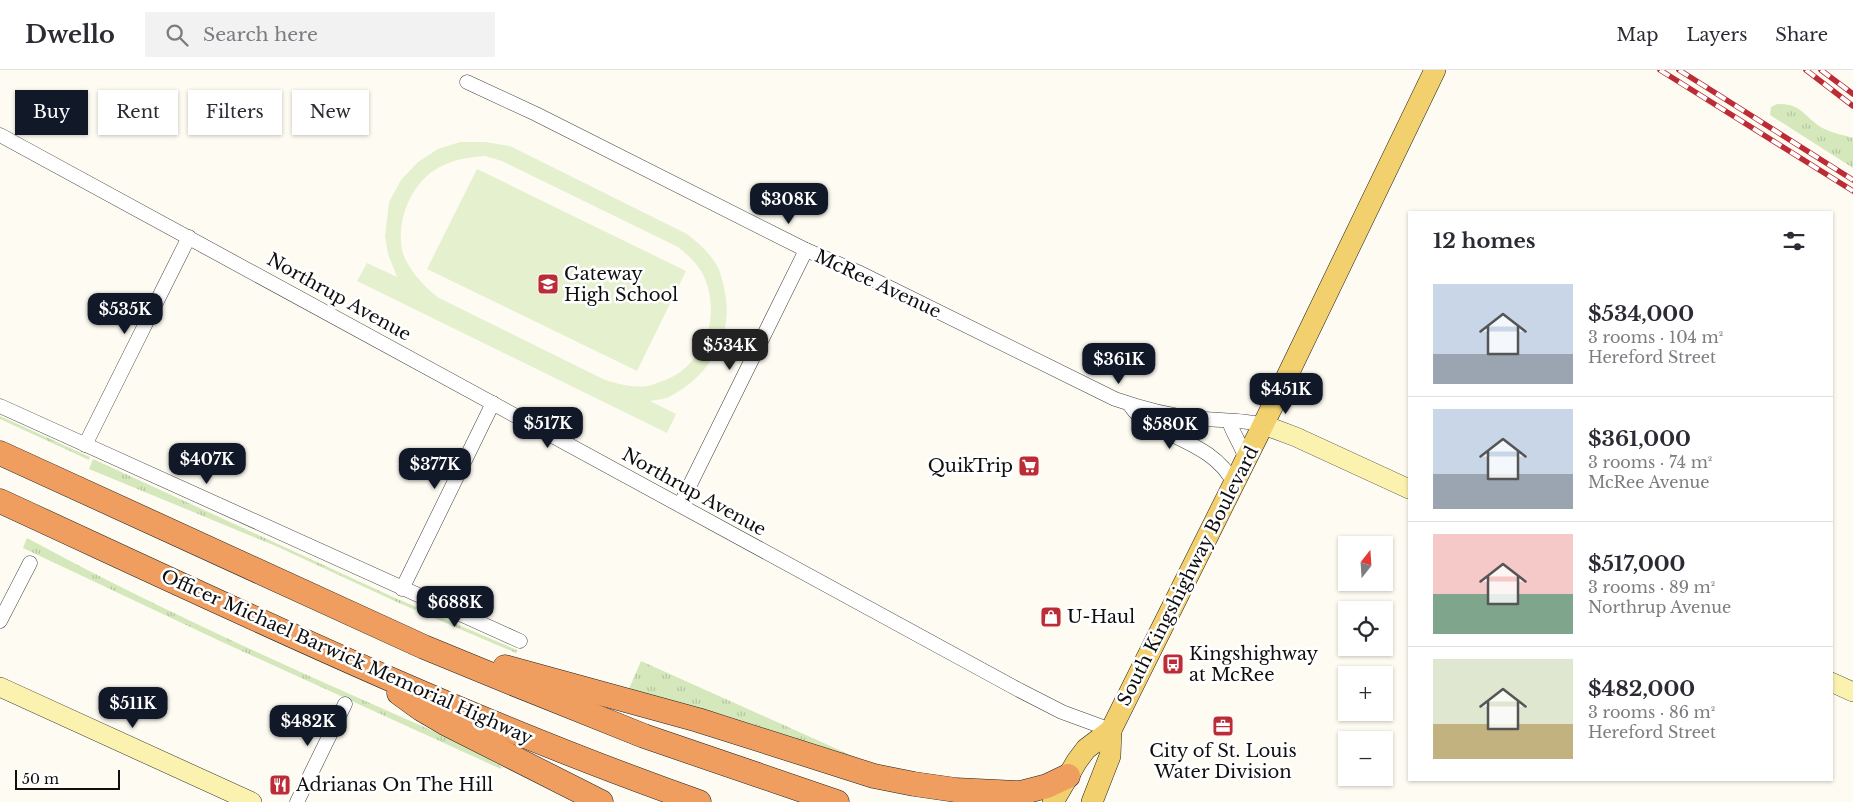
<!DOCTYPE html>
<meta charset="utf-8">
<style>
body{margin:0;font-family:"Libre Baskerville",serif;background:#f2f2f3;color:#2b2b33;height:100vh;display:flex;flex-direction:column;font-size:19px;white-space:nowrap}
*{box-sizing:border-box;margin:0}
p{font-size:16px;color:#7c7c81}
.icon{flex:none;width:28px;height:28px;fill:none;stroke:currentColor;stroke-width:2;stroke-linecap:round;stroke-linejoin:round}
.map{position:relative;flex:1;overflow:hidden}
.drawer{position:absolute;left:1408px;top:141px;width:425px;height:570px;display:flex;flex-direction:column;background:#fff;border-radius:0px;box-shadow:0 1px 4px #0004}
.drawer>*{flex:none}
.top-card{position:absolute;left:15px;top:20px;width:475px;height:45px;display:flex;gap:10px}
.needle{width:32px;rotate:17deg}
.tools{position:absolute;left:1338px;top:466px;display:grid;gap:10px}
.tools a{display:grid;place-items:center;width:55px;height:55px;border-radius:0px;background:#fff;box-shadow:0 1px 4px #0004;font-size:25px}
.scale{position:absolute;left:15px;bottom:12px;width:105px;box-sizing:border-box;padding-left:5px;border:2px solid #0f0f0f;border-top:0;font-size:14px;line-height:18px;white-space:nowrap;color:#0f0f0f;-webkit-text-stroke:4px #fff;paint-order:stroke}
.price{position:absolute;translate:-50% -42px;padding:0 11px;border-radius:10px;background:#111827;color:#fff;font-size:16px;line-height:32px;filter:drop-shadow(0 1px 2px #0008)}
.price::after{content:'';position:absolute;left:50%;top:30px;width:15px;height:11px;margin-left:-8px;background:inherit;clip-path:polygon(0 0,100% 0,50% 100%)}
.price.selected{background:#222;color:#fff}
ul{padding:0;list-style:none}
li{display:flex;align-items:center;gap:15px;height:125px;padding:0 25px}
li+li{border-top:1px solid #e1e1e2}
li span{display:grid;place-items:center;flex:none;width:140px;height:100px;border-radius:0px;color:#555}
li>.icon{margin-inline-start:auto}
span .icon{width:60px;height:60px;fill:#fffc;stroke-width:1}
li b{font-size:21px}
h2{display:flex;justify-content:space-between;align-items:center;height:60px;padding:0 25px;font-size:21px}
.tag{padding:0 18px;border-radius:0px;background:#fff;box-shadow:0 1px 4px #0004;font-size:18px;line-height:45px}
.tag.selected{background:#111827;color:#fff}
header{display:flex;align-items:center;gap:30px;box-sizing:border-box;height:70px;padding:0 25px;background:#fff;border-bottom:1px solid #e1e1e2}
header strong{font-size:24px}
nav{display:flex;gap:28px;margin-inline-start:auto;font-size:18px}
.search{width:350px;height:45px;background:#f2f2f3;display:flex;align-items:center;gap:12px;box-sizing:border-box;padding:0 18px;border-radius:0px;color:#7c7c81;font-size:19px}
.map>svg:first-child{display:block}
.grass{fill:url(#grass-tufts)}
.pitch{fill:#e5f0ce;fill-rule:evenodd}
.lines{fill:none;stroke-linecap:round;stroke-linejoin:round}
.street-casing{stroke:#424242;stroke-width:15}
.secondary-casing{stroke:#313131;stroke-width:20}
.primary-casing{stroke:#202020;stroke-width:22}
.highway-casing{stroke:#202020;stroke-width:25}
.street{stroke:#fff;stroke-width:14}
.secondary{stroke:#fcf2b0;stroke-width:19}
.primary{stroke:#f3d06e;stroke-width:21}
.highway{stroke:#ef9e60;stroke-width:24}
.rail-casing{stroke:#bb2c36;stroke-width:5.5}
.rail{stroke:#fff;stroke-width:4;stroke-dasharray:11;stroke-linecap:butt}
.labels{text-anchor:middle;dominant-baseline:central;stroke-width:5;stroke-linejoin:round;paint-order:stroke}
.poi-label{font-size:18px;fill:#0f0f0f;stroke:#fff;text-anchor:start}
.street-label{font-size:18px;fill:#0f0f0f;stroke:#fff}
</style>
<header>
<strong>Dwello</strong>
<div class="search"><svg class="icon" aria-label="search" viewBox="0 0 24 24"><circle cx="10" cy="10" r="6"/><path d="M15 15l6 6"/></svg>Search here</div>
<nav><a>Map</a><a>Layers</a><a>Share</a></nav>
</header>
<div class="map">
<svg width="1853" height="732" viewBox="0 0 1853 732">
<defs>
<pattern id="grass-tufts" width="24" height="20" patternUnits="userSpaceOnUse" patternTransform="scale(1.25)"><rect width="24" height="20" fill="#d4e8bc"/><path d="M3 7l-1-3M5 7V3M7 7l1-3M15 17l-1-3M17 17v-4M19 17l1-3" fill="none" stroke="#b5c6a0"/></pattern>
</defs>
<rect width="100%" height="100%" fill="#fefcf2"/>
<g class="grass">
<path d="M1777,34C1805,33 1804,50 1827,60C1835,64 1845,65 1853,68V98L1770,45L1771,37Z"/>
<polygon points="0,346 90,387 89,390 0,349"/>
<polygon points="93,389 393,527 517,580 516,583 399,533 278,477 89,399"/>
<path d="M27,468C169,545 317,610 465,675L502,697L501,699L222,572L23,478Z"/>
<polygon points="641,591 868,693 721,644 628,621"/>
</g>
<g class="pitch">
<path d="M460,72H485L510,76L687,164C697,172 707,180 714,191C721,201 723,212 725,223C734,267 708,307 669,327C664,329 656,330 650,331L676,344L667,363L357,211L367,193L397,207L388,184L385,166L389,132L401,110L418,92L438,79ZM485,86L502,91L678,177C689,186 700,196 705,209C721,248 704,296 663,311C658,312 653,315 648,316C633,318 617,314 603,309L439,228C425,218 406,197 402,180C396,148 413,108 444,95C457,89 470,87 485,86Z"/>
<polygon points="477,99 686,201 637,301 427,199"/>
</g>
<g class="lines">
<g class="street-casing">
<g id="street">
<path d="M467,12L536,44L806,180L860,203L1115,329C1141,338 1167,345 1194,348C1217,351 1241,349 1264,355"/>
<polyline points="0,65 1019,620 1062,642 1111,660"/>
<path d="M1130,335C1137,347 1148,352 1160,359C1188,373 1220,384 1234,414"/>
<polyline points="0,336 520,571"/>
<path d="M1229,351C1233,365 1243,376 1246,391"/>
<polyline points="85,375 189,167"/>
<polyline points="680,435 806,180"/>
<polyline points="402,519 493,333"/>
<polyline points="0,551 30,493"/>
<polyline points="297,732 345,634"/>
</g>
</g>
<g class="secondary-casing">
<g id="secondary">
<polyline points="1264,355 1296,367 1409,419"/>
<polyline points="1831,612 1853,622"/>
<polyline points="0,617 252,732"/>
</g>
</g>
<g class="primary-casing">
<g id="primary">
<polyline points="1053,732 1077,691 1086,679 1111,660 1278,325 1435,0"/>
<polyline points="1092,732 1110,686 1111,660"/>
</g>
</g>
<g class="highway-casing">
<g id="highway">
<polyline points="0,383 424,577 502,609 644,666 837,732"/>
<path d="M0,431C230,537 460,648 699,732"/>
<polyline points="505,597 698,650 874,706 914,714 956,720 1020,723 1047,716 1068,706"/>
<polyline points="399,623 421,639 445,653 601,732"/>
</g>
</g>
<use href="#street" class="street"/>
<use href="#secondary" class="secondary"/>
<use href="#primary" class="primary"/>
<use href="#highway" class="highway"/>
<g class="rail-casing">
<g id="rail">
<polyline points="1660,0 1853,121"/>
<polyline points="1679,0 1853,110"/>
<polyline points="1806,0 1853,36"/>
<polyline points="1821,0 1853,24"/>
</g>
</g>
<use href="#rail" class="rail"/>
</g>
<defs>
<g id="school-square" transform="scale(1.125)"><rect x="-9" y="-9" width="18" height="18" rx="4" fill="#bb2c36" stroke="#fff"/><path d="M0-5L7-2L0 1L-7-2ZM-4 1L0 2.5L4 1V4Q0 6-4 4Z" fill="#fff"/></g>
<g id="supermarket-square" transform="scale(1.125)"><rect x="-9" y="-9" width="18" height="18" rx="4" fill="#bb2c36" stroke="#fff"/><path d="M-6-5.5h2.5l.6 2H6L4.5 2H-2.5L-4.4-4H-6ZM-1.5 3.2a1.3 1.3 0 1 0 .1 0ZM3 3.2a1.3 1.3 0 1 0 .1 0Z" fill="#fff"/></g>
<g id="shop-square" transform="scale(1.125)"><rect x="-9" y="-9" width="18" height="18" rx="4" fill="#bb2c36" stroke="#fff"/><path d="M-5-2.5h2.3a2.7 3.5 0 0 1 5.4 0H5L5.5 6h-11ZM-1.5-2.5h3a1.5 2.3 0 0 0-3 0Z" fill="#fff"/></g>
<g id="bus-square" transform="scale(1.125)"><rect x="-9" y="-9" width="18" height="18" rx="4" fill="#bb2c36" stroke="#fff"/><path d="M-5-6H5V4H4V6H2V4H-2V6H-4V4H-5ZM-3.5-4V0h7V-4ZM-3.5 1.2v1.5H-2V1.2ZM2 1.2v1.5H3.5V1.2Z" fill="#fff"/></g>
<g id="office-square" transform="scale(1.125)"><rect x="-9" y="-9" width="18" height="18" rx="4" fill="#bb2c36" stroke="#fff"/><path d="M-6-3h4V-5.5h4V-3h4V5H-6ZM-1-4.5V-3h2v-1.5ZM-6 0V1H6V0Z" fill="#fff"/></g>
<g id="restaurant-square" transform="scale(1.125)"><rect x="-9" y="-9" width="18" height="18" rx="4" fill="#bb2c36" stroke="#fff"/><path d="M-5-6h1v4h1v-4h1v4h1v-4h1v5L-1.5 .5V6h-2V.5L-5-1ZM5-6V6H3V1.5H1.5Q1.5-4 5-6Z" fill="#fff"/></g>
</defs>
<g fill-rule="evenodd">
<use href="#school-square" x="548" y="214"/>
<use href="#supermarket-square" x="1029" y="396"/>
<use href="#shop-square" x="1051" y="547"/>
<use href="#bus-square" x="1173" y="594"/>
<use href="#office-square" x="1223" y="656"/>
<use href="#restaurant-square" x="280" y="715"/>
</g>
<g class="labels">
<g class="poi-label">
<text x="564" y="204">Gateway<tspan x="564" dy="21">High School</tspan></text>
<text x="1013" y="396" text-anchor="end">QuikTrip</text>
<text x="1067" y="547">U-Haul</text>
<text x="1189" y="584">Kingshighway<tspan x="1189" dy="21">at McRee</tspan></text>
<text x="1223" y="681" text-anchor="middle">City of St. Louis<tspan x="1223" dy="21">Water Division</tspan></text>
<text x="296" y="715">Adrianas On The Hill</text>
</g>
<g class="street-label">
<text transform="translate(878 214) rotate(25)">McRee Avenue</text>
<text transform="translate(339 227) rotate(29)">Northrup Avenue</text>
<text transform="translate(694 422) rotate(29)">Northrup Avenue</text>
<text transform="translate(1188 506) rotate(-63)">South Kingshighway Boulevard</text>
<text transform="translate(347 587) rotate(24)">Officer Michael Barwick Memorial Highway</text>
</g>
</g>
</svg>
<div class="tools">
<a><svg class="needle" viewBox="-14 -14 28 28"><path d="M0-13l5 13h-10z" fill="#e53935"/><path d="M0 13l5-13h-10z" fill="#7c7c81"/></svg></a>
<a><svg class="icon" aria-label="locate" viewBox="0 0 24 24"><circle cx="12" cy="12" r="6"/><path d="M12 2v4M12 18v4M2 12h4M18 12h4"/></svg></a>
<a>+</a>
<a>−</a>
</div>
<div class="scale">50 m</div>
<b class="price" style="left:789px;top:155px">$308K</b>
<b class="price" style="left:125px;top:265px">$535K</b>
<b class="price selected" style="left:730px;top:301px">$534K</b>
<b class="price" style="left:1119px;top:315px">$361K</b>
<b class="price" style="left:1286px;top:345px">$451K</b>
<b class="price" style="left:548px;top:379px">$517K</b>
<b class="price" style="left:1170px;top:380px">$580K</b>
<b class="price" style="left:207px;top:415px">$407K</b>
<b class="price" style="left:435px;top:420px">$377K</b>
<b class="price" style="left:455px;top:558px">$688K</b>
<b class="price" style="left:133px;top:659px">$511K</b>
<b class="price" style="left:308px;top:677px">$482K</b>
<div class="top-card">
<a class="tag selected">Buy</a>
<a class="tag">Rent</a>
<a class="tag">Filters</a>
<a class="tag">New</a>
</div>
<section class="drawer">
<h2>12 homes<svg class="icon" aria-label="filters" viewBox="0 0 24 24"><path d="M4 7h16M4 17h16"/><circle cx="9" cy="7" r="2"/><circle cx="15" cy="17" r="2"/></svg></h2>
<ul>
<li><span style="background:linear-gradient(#c9d6e8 70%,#9aa5b1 0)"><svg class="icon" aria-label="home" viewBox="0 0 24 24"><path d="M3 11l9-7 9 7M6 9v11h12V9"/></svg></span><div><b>$534,000</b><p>3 rooms · 104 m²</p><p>Hereford Street</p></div></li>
<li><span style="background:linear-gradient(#c9d6e8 65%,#9aa5b1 0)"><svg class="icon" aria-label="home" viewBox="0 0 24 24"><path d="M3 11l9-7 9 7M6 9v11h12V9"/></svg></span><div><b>$361,000</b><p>3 rooms · 74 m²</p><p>McRee Avenue</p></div></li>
<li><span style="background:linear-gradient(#f6c9c9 60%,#7fa58c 0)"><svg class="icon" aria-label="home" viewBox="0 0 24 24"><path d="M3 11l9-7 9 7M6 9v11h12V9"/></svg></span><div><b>$517,000</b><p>3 rooms · 89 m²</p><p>Northrup Avenue</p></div></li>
<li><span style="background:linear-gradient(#dfe7d0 65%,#c2b280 0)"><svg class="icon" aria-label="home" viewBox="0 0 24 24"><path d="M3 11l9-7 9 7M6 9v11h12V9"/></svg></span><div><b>$482,000</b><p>3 rooms · 86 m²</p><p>Hereford Street</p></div></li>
</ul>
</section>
</div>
